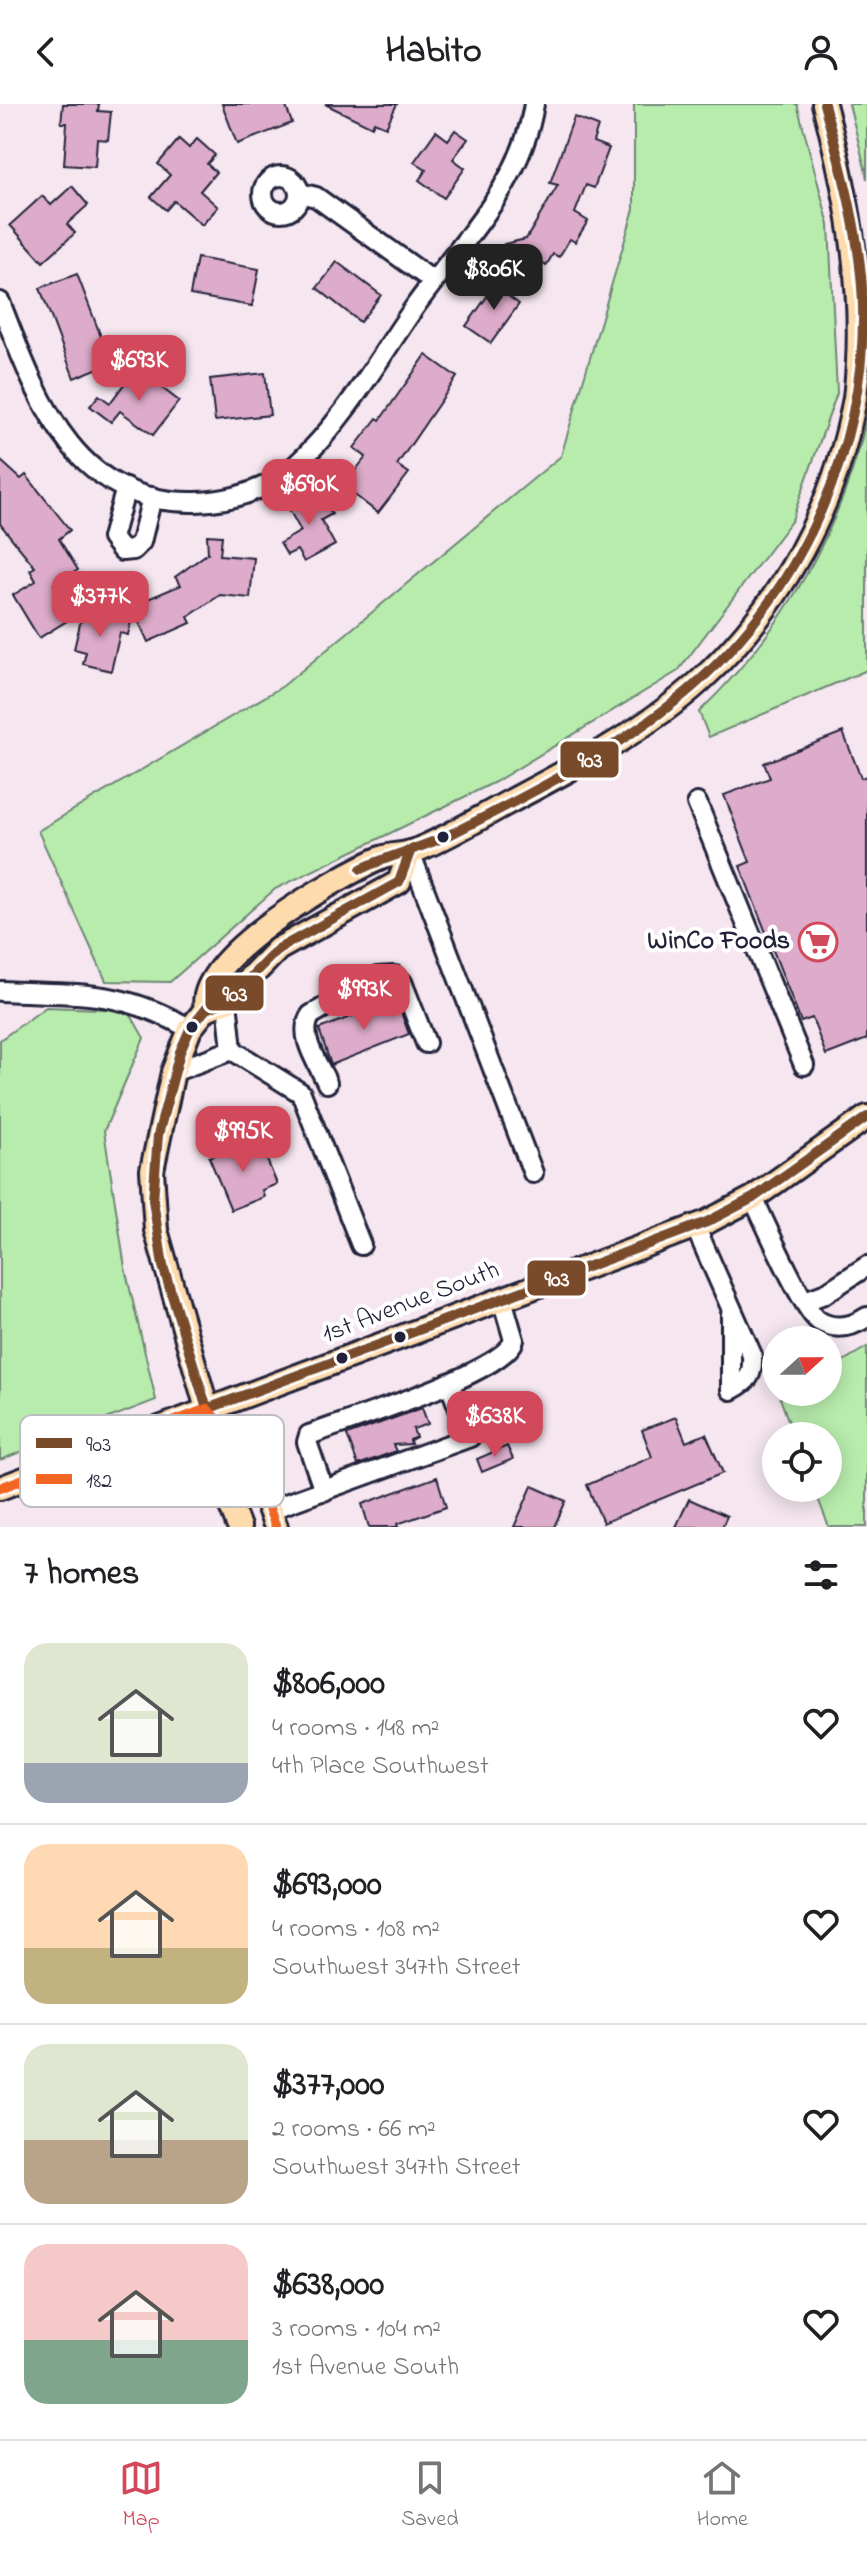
<!DOCTYPE html>
<meta charset="utf-8">
<style>
body{margin:0;font-family:"Indie Flower",sans-serif;background:#f6f6f6;color:#202124;height:100vh;display:flex;flex-direction:column;font-size:30px;white-space:nowrap}
*{box-sizing:border-box;margin:0}
p{font-size:26px;color:#757577}
.icon{flex:none;width:44px;height:44px;fill:none;stroke:currentColor;stroke-width:2;stroke-linecap:round;stroke-linejoin:round}
.map{position:relative;height:1423px;overflow:hidden}
.details{display:flex;flex-direction:column;background:#fff;flex:1}
.details>*{flex:none}
.needle{width:52px;rotate:69deg}
.tools{position:absolute;left:762px;top:1222px;display:grid;gap:16px}
.tools a{display:grid;place-items:center;width:80px;height:80px;border-radius:50%;background:#fff;box-shadow:0 4px 20px #0003;font-size:40px}
.price{position:absolute;translate:-50% -68px;padding:0 18px;border-radius:16px;background:#d1495b;color:#fff;font-size:26px;line-height:52px;filter:drop-shadow(0 2px 4px #0008)}
.price::after{content:'';position:absolute;left:50%;top:48px;width:24px;height:18px;margin-left:-12px;background:inherit;clip-path:polygon(0 0,100% 0,50% 100%)}
.price.on{background:#222;color:#fff}
ul{padding:0;list-style:none}
li{display:flex;align-items:center;gap:24px;height:200px;padding:0 24px}
li+li{border-top:2px solid #e0e0e0}
li span{display:grid;place-items:center;flex:none;width:224px;height:160px;border-radius:24px;color:#555}
li>.icon{margin-inline-start:auto}
span .icon{width:96px;height:96px;fill:#fffc;stroke-width:1}
li b{font-size:34px}
h2{display:flex;justify-content:space-between;align-items:center;height:96px;padding:0 24px;font-size:34px}
header{display:flex;justify-content:space-between;align-items:center;height:104px;padding:0 24px;background:#fff;font-size:36px;font-weight:700}
.tab-bar{display:flex;justify-content:space-around;align-items:center;height:112px;border-top:2px solid #e0e0e0;background:#fff;font-size:22px;color:#757577}
.tab-bar a{display:grid;justify-items:center;gap:4px}
.tab-bar .on{color:#d1495b}
.map>svg:first-child{display:block}
.green{fill:#b8ecad;stroke:#6d8774;stroke-width:2}
.building{fill:#ddacca;stroke:#22223b;stroke-width:2}
.lines{fill:none;stroke-linecap:round;stroke-linejoin:round}
.minor-casing{stroke:#22223b;stroke-width:24}
.major-casing{stroke:#22223b;stroke-width:28}
.minor{stroke:#fff;stroke-width:18}
.major{stroke:#fedbac;stroke-width:22}
.bus-1-casing{stroke:#fff;stroke-width:16}
.bus-2-casing{stroke:#fff;stroke-width:16}
.bus-1{stroke:#7a4b2a;stroke-width:10}
.bus-2{stroke:#f26522;stroke-width:10}
.bus-dot{fill:#22223b;stroke:#fff;stroke-width:3}
.labels{text-anchor:middle;dominant-baseline:central;stroke-width:8;stroke-linejoin:round;paint-order:stroke}
.poi-label{font-size:26px;font-weight:bold;fill:#22223b;stroke:#fff;text-anchor:end}
.street-label{font-size:26px;fill:#22223b;stroke:#fff}
.key{fill:#fff;stroke:#bdbdc4;stroke-width:2}
.key-label{font-size:22px;fill:#22223b}
.line-badge{stroke:#fff;stroke-width:3}
.badge-label{font-size:22px;text-anchor:middle;font-weight:bold;fill:#fff}
</style>
<header><svg class="icon" aria-label="back" viewBox="0 0 24 24"><path d="M15 5l-7 7 7 7"/></svg>Habito<svg class="icon" aria-label="person" viewBox="0 0 24 24"><circle cx="12" cy="8" r="4"/><path d="M4 21q1-7 8-7t8 7"/></svg></header>
<div class="map">
<svg width="867" height="1423" viewBox="0 0 867 1423">
<rect width="100%" height="100%" fill="#f5e6ef"/>
<filter id="ink" filterUnits="userSpaceOnUse"><feTurbulence type="fractalNoise" baseFrequency=".0125" numOctaves="2"/><feDisplacementMap in="SourceGraphic" scale="16" xChannelSelector="R" yChannelSelector="G"/><feConvolveMatrix kernelMatrix="1 2 1 2 8 2 1 2 1" color-interpolation-filters="sRGB"/></filter>
<g filter="url(#ink)">
<g class="green">
<polygon points="634,0 797,0 829,121 837,289 792,416 678,567 495,678 275,785 170,878 106,877 38,727 283,582 561,352 634,105"/>
<polygon points="849,0 867,0 867,75 865,64"/>
<path d="M867,314V566L709,633L699,608C784,526 840,429 867,314Z"/>
<polygon points="46,903 128,906 144,934 104,1027 125,1164 156,1296 0,1356 0,936"/>
<polygon points="867,1243 867,1423 829,1423 814,1384 828,1384 828,1332 794,1332 780,1294 791,1288 828,1288 828,1266"/>
</g>
<g class="building">
<polygon points="63,0 99,0 98,7 111,8 108,36 97,35 95,63 64,61 67,19 61,19"/>
<polygon points="222,0 285,0 292,19 237,40"/>
<polygon points="325,0 397,0 386,23 374,18 372,23"/>
<polygon points="574,13 598,22 593,38 609,44 594,84 586,81 575,109 588,117 575,138 570,135 559,153 553,150 546,162 537,155 509,162 504,140 526,135 558,81 550,79"/>
<polygon points="455,26 468,35 453,55 465,64 444,94 419,76 426,66 414,58 436,27 448,36"/>
<polygon points="179,35 189,44 197,35 215,51 207,60 216,68 200,87 218,103 202,121 174,97 166,106 151,93 170,71 158,60"/>
<polygon points="72,82 88,101 67,120 75,129 43,158 10,121 42,92 51,101"/>
<polygon points="197,154 259,165 252,202 190,191"/>
<polygon points="337,158 381,191 360,218 317,184"/>
<polygon points="77,170 111,259 74,274 40,184"/>
<polygon points="501,173 513,182 507,191 519,200 491,239 466,222"/>
<polygon points="426,251 457,273 397,361 409,369 378,409 343,382 366,353 354,344 377,314 380,316"/>
<polygon points="136,264 179,297 153,331 120,307 111,318 90,302 99,291 110,299"/>
<polygon points="265,269 270,311 215,317 210,275"/>
<polygon points="0,356 21,375 26,371 70,426 59,435 78,466 54,480 69,503 83,507 39,534 13,491 36,477 30,466 35,463 0,420"/>
<polygon points="318,385 332,410 321,416 335,441 304,458 297,446 287,451 280,439 301,427 287,402"/>
<polygon points="207,431 222,432 220,451 254,454 250,494 220,491 188,513 191,519 148,538 137,514 148,509 143,497 181,481 175,473 208,449"/>
<polygon points="83,507 131,518 128,531 120,529 111,567 83,560 86,548 74,545"/>
<polygon points="843,628 861,674 867,672 867,935 826,951 812,914 801,918 740,762 750,758 724,691 770,674 764,659"/>
<polygon points="396,895 409,930 331,961 319,925"/>
<polygon points="260,1039 277,1080 262,1086 264,1093 231,1106 209,1053 244,1040 246,1045"/>
<polygon points="422,1304 428,1320 413,1325 416,1333 410,1336 411,1340 393,1341 396,1347 358,1361 347,1331"/>
<polygon points="676,1313 686,1338 706,1330 723,1369 603,1419 587,1381 652,1353 642,1326"/>
<polygon points="507,1342 513,1355 482,1368 477,1355"/>
<polygon points="437,1373 446,1403 397,1420 398,1423 369,1423 362,1400"/>
<polygon points="532,1382 566,1397 554,1423 514,1423"/>
<polygon points="689,1395 727,1412 722,1423 676,1423"/>
</g>
<g class="lines">
<g class="minor-casing">
<g id="minor">
<circle cx="281" cy="90" r="18"/>
<polyline points="300,89 316,93 433,177"/>
<path d="M0,198C37,293 73,401 196,398C233,397 267,386 296,361C344,317 379,254 416,201C462,137 522,81 534,0"/>
<polyline points="126,384 112,434 122,447 133,446 141,438 152,393"/>
<polyline points="697,699 804,961"/>
<polyline points="410,748 533,1069"/>
<path d="M0,887C77,891 119,884 190,925"/>
<polyline points="227,897 232,946"/>
<polyline points="232,946 301,989 361,1141"/>
<polyline points="173,968 232,946"/>
<path d="M327,979C318,959 297,931 311,911L377,873L395,872L402,878L426,939"/>
<path d="M753,1094C764,1116 803,1207 819,1217C836,1227 852,1223 867,1213"/>
<path d="M695,1122L752,1251C753,1271 749,1277 731,1286V1210"/>
<polyline points="805,1197 824,1190 867,1162"/>
<path d="M324,1387L307,1338L309,1331C346,1317 504,1269 514,1236L502,1195"/>
<polyline points="269,1406 470,1333 449,1279"/>
</g>
</g>
<g class="major-casing">
<g id="major">
<path d="M206,905C193,854 341,771 381,754C391,750 402,751 412,748C446,735 479,714 511,697C575,663 646,626 700,577C781,503 836,402 855,294C867,194 849,96 824,0"/>
<polyline points="207,1305 249,1351 276,1423"/>
<polyline points="0,1384 707,1118 753,1094 867,1013"/>
<polyline points="239,1423 216,1364 207,1305 156,1126 152,1066 173,968 190,925 206,905 227,897 278,845 399,778 410,748"/>
</g>
</g>
<use href="#minor" class="minor"/>
<use href="#major" class="major"/>
<g class="bus-1-casing">
<g id="bus-1">
<polyline points="410,748 399,778 278,845 227,897 206,905 190,925 180,948 158,1031 153,1096 163,1162 207,1305 707,1118 753,1094 867,1013"/>
<path d="M361,765C390,751 422,744 451,730C533,689 630,639 698,578C802,484 866,342 863,202C861,133 842,65 824,0"/>
</g>
</g>
<g class="bus-2-casing">
<g id="bus-2">
<polyline points="207,1305 249,1351 276,1423"/>
<polyline points="0,1384 207,1305"/>
</g>
</g>
<use href="#bus-1" class="bus-1"/>
<use href="#bus-2" class="bus-2"/>
</g>
</g>
<defs>
<g id="supermarket-ring" transform="scale(2)"><circle r="9.5" fill="#fff" stroke="#d1495b" stroke-width="1.5"/><path d="M-6-5.5h2.5l.6 2H6L4.5 2H-2.5L-4.4-4H-6ZM-1.5 3.2a1.3 1.3 0 1 0 .1 0ZM3 3.2a1.3 1.3 0 1 0 .1 0Z" fill="#d1495b"/></g>
</defs>
<g fill-rule="evenodd">
<use href="#supermarket-ring" x="818" y="838"/>
</g>
<g class="bus-dot">
<circle cx="443" cy="733" r="7"/>
<circle cx="192" cy="923" r="7"/>
<circle cx="400" cy="1233" r="7"/>
<circle cx="342" cy="1254" r="7"/>
</g>
<g class="labels">
<g class="poi-label">
<text x="790" y="838">WinCo Foods</text>
</g>
<g class="street-label">
<text transform="translate(411 1199) rotate(-21)">1st Avenue South</text>
</g>
</g>
<rect x="20" y="1311" width="264" height="92" rx="12" class="key"/>
<rect x="36" y="1334" width="36" height="10" fill="#7a4b2a"/>
<rect x="36" y="1370" width="36" height="10" fill="#f26522"/>
<g class="key-label">
<text x="86" y="1347">903</text>
<text x="86" y="1383">182</text>
</g>
<g class="line-badge">
<rect x="559" y="636" width="61" height="39" rx="8" fill="#7a4b2a"/>
<rect x="204" y="870" width="61" height="38" rx="8" fill="#7a4b2a"/>
<rect x="526" y="1155" width="61" height="38" rx="8" fill="#7a4b2a"/>
</g>
<g class="badge-label">
<text x="590" y="663">903</text>
<text x="235" y="897">903</text>
<text x="557" y="1182">903</text>
</g>
</svg>
<div class="tools">
<a><svg class="needle" viewBox="-14 -14 28 28"><path d="M0-13l5 13h-10z" fill="#e53935"/><path d="M0 13l5-13h-10z" fill="#757577"/></svg></a>
<a><svg class="icon" aria-label="locate" viewBox="0 0 24 24"><circle cx="12" cy="12" r="6"/><path d="M12 2v4M12 18v4M2 12h4M18 12h4"/></svg></a>
</div>
<b class="price on" style="left:494px;top:208px">$806K</b>
<b class="price" style="left:139px;top:299px">$693K</b>
<b class="price" style="left:309px;top:423px">$690K</b>
<b class="price" style="left:100px;top:535px">$377K</b>
<b class="price" style="left:364px;top:928px">$993K</b>
<b class="price" style="left:243px;top:1070px">$995K</b>
<b class="price" style="left:495px;top:1355px">$638K</b>
</div>
<section class="details">
<h2>7 homes<svg class="icon" aria-label="filters" viewBox="0 0 24 24"><path d="M4 7h16M4 17h16"/><circle cx="9" cy="7" r="2"/><circle cx="15" cy="17" r="2"/></svg></h2>
<ul>
<li><span style="background:linear-gradient(#dfe7d0 75%,#9aa5b1 0)"><svg class="icon" aria-label="home" viewBox="0 0 24 24"><path d="M3 11l9-7 9 7M6 9v11h12V9"/></svg></span><div><b>$806,000</b><p>4 rooms · 148 m²</p><p>4th Place Southwest</p></div><svg class="icon" aria-label="heart" viewBox="0 0 24 24"><path d="M12 20l-8-8c-3-5 5-10 8-4 3-6 11-1 8 4z"/></svg></li>
<li><span style="background:linear-gradient(#ffd9b3 65%,#c2b280 0)"><svg class="icon" aria-label="home" viewBox="0 0 24 24"><path d="M3 11l9-7 9 7M6 9v11h12V9"/></svg></span><div><b>$693,000</b><p>4 rooms · 108 m²</p><p>Southwest 347th Street</p></div><svg class="icon" aria-label="heart" viewBox="0 0 24 24"><path d="M12 20l-8-8c-3-5 5-10 8-4 3-6 11-1 8 4z"/></svg></li>
<li><span style="background:linear-gradient(#dfe7d0 60%,#b9a48a 0)"><svg class="icon" aria-label="home" viewBox="0 0 24 24"><path d="M3 11l9-7 9 7M6 9v11h12V9"/></svg></span><div><b>$377,000</b><p>2 rooms · 66 m²</p><p>Southwest 347th Street</p></div><svg class="icon" aria-label="heart" viewBox="0 0 24 24"><path d="M12 20l-8-8c-3-5 5-10 8-4 3-6 11-1 8 4z"/></svg></li>
<li><span style="background:linear-gradient(#f6c9c9 60%,#7fa58c 0)"><svg class="icon" aria-label="home" viewBox="0 0 24 24"><path d="M3 11l9-7 9 7M6 9v11h12V9"/></svg></span><div><b>$638,000</b><p>3 rooms · 104 m²</p><p>1st Avenue South</p></div><svg class="icon" aria-label="heart" viewBox="0 0 24 24"><path d="M12 20l-8-8c-3-5 5-10 8-4 3-6 11-1 8 4z"/></svg></li>
</ul>
</section>
<nav class="tab-bar">
<a class="on"><svg class="icon" aria-label="map" viewBox="0 0 24 24"><path d="M3 6l6-2 6 2 6-2v14l-6 2-6-2-6 2zM9 4v14M15 6v14"/></svg>Map</a>
<a><svg class="icon" aria-label="saved" viewBox="0 0 24 24"><path d="M7 4h10v16l-5-4-5 4z"/></svg>Saved</a>
<a><svg class="icon" aria-label="home" viewBox="0 0 24 24"><path d="M3 11l9-7 9 7M6 9v11h12V9"/></svg>Home</a>
</nav>
